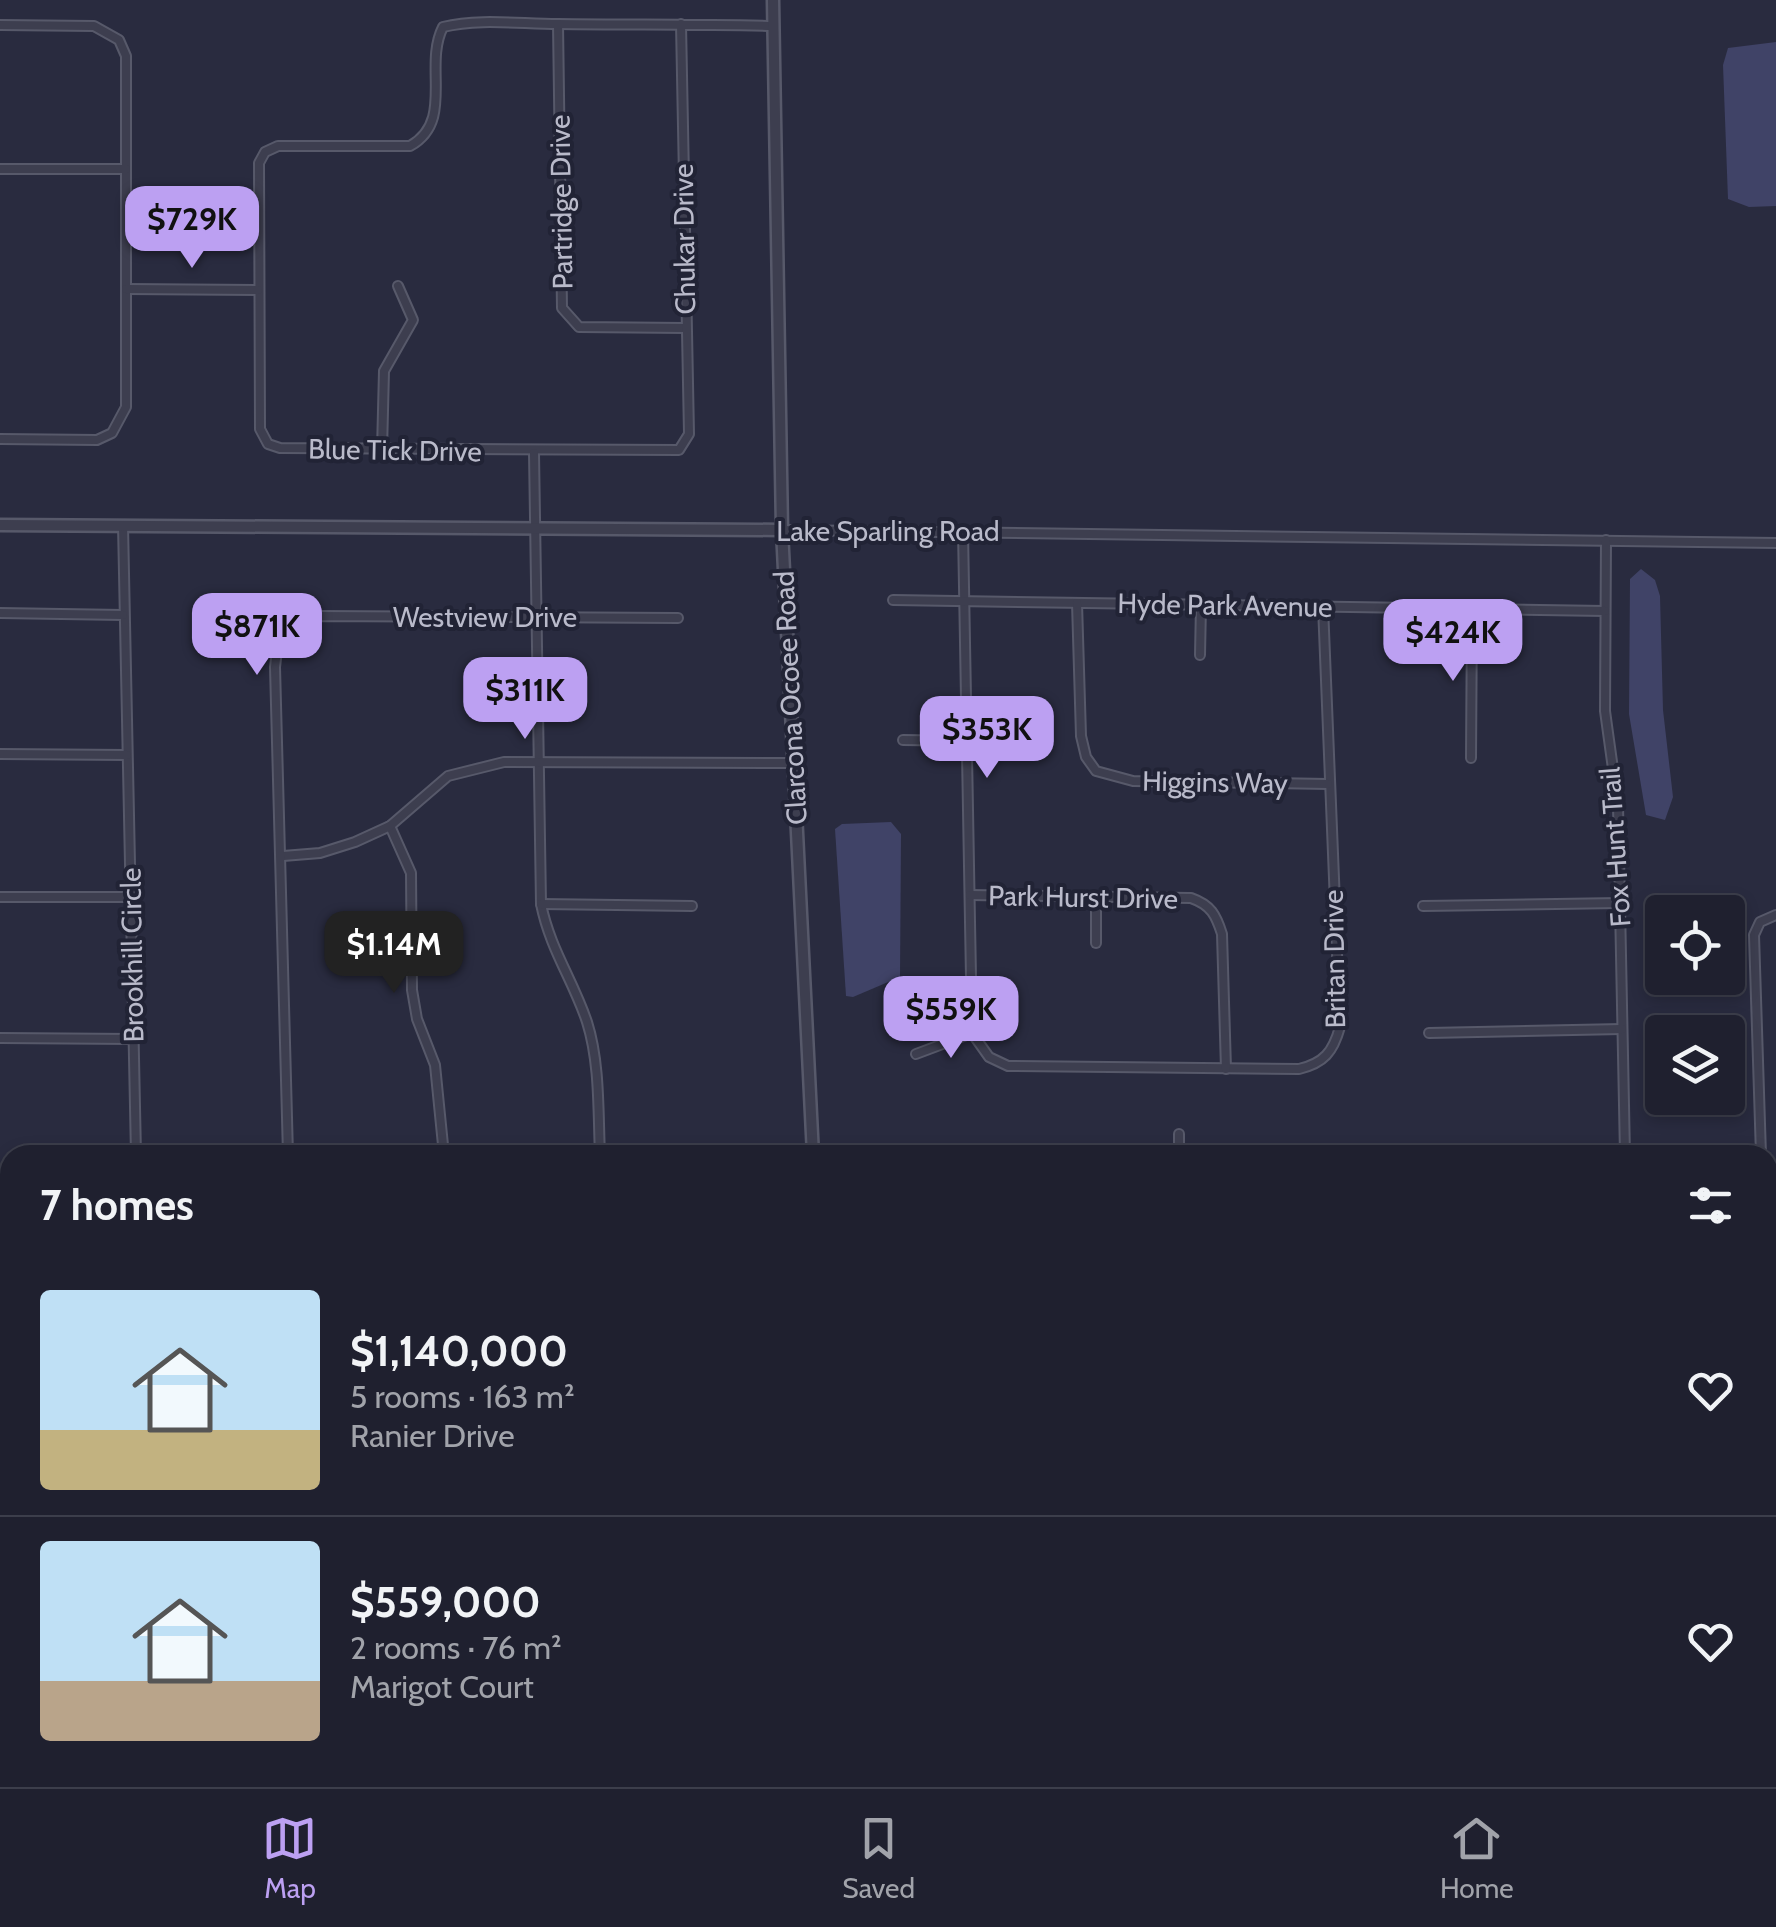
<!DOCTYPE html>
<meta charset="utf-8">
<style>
body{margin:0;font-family:Cabin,sans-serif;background:#272837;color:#f1f3f6;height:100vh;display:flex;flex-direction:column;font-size:38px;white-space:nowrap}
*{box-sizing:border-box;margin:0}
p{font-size:32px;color:#a1a3aa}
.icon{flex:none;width:55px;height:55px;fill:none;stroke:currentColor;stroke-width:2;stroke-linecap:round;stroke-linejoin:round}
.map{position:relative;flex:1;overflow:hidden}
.details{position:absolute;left:0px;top:1145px;width:1778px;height:642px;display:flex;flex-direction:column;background:#1f202f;border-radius:30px 30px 0 0;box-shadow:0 5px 15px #0003,0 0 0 2px #3c3e4b}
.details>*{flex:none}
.tools{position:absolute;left:1645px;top:895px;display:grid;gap:20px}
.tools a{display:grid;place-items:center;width:100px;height:100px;border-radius:10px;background:#1f202f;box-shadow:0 5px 15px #0003,0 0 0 2px #3c3e4b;font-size:50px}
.price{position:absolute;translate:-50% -85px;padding:0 22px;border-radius:20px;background:#bca0f2;color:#111;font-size:32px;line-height:65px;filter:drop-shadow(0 2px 5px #0008)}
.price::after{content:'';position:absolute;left:50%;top:60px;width:30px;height:22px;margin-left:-15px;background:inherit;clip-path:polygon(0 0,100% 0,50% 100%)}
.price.selected{background:#222;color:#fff}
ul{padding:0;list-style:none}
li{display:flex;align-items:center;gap:30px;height:250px;padding:0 40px}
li+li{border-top:2px solid #3c3e4b}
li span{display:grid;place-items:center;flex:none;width:280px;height:200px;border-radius:10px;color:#555}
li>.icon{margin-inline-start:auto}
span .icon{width:120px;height:120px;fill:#fffc;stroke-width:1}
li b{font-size:42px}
h2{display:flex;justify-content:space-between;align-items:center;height:120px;padding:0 40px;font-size:42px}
.dock{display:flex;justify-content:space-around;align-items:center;height:140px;border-top:2px solid #3c3e4b;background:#1f202f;font-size:28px;color:#a1a3aa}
.dock a{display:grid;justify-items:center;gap:5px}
.dock .selected{color:#bca0f2}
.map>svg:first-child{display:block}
.water{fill:#404367}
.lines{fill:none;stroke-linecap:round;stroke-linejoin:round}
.minor-casing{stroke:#57596a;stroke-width:12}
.tertiary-casing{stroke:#57596a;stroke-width:15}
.minor{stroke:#3d3e4f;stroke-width:8}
.tertiary{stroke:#3d3e4f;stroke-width:10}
.labels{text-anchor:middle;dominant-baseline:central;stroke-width:8;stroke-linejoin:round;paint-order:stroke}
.street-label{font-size:28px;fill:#b9baca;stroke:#212335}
</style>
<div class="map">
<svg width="1776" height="1787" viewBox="0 0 1776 1787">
<rect width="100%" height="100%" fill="#292b3f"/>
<g class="water">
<polygon points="1776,42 1776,206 1749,207 1728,199 1723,65 1728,48"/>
<polygon points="1641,569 1655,580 1660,596 1663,710 1673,797 1665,820 1646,815 1629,714 1630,579"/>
<polygon points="891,822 901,834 900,977 853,997 846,996 835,829 842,824"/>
<polygon points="0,1602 10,1605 10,1778 285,1778 287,1787 0,1787"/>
</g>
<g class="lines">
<g class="minor-casing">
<g id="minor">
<polyline points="558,24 562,308 579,327 685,328"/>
<path d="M681,24L689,434L679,450L280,448L268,444L260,429L259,163L265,152L278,146H410C455,121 423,66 443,27C479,18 520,24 558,24C630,25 701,24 773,26"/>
<polyline points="0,25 94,26 119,40 126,56 126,407 112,433 97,440 0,439"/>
<polyline points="0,169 126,169"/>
<polyline points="126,289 258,290"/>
<polyline points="382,450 384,371 413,320 398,286"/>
<path d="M534,453L541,904C550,949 573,980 587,1022C600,1063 598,1111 600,1155"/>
<polyline points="123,525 136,1155"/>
<polyline points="782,530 1776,543"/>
<path d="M963,531L972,1033L989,1057L1008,1066L1299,1069C1324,1063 1333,1052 1340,1027L1323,606"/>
<polyline points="1606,540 1605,711 1618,805 1625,1155"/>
<polyline points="893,600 1605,611"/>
<polyline points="1077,603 1081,736 1086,757 1096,771 1133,781 1328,784"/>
<polyline points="0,613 123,615"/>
<polyline points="1200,655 1201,605"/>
<polyline points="903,740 968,741"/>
<polyline points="0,754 127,755"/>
<polyline points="1471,758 1472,610"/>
<polyline points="390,826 411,873 412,990 417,1019 435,1065 444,1155"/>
<polyline points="283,856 320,853 355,842 390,826 448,776 504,762 794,763"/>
<path d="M970,895L1191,898C1211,905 1216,915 1222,934L1226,1069"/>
<polyline points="0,897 131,897"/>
<polyline points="1096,898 1096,943"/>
<polyline points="541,904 692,906"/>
<polyline points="1423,906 1620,903"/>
<polyline points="1429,1033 1622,1029"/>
<polyline points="0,1038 133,1039"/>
<polyline points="916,1054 972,1033"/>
<polyline points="1179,1134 1179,1155"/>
<polyline points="288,1155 275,667 278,642 290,623 314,616 678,618"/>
<polyline points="1485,1155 1761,1151"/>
<polyline points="1761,1155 1754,935 1760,922 1776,915"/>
<polyline points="0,1184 10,1181"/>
<polyline points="1768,1215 1776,1215"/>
<polyline points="1768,1363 1776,1363"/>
<polyline points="0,1427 10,1425"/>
<polyline points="1776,1522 1776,1576"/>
<polyline points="637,1778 660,1787"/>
<polyline points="1329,1778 1333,1787"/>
<polyline points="1561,1778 1561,1787"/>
<polyline points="550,1787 550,1778"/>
<polyline points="986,1787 987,1778"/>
</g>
</g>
<g class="tertiary-casing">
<g id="tertiary">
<polyline points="773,0 782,530 813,1155"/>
<polyline points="0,525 782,530"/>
<polyline points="1768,1726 1776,1726"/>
<polyline points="719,1787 725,1778"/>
</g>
</g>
<use href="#minor" class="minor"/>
<use href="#tertiary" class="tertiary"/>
</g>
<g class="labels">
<g class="street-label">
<text transform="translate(561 202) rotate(-91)">Partridge Drive</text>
<text transform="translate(684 239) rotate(-91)">Chukar Drive</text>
<text transform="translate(395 450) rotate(1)">Blue Tick Drive</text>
<text x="888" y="531">Lake Sparling Road</text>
<text transform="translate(1225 605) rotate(1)">Hyde Park Avenue</text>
<text x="485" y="617">Westview Drive</text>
<text transform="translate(790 698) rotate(-93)">Clarcona Ocoee Road</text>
<text transform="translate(1215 782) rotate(1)">Higgins Way</text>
<text transform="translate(1615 847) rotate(-94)">Fox Hunt Trail</text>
<text transform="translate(1083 897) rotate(1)">Park Hurst Drive</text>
<text transform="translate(132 955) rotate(-91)">Brookhill Circle</text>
<text transform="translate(1334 959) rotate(-91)">Britan Drive</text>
</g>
</g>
</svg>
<div class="tools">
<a><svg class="icon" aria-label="locate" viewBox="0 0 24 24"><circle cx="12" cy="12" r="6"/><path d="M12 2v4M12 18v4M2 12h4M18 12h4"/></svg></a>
<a><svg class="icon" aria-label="layers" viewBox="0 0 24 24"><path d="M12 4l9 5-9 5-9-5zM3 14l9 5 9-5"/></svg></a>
</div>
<b class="price" style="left:192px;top:271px">$729K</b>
<b class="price" style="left:257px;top:678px">$871K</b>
<b class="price" style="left:1453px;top:684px">$424K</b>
<b class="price" style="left:525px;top:742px">$311K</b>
<b class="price" style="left:987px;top:781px">$353K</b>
<b class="price selected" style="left:394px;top:996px">$1.14M</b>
<b class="price" style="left:951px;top:1061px">$559K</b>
<section class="details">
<h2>7 homes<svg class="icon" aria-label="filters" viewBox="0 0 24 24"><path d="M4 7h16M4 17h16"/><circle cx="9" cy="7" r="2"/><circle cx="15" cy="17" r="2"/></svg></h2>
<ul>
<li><span style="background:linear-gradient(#bfe0f5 70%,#c2b280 0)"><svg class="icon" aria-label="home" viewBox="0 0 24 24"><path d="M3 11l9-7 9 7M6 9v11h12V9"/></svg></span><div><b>$1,140,000</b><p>5 rooms · 163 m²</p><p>Ranier Drive</p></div><svg class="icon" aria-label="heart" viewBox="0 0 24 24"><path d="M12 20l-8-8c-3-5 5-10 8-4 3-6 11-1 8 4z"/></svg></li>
<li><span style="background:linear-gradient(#bfe0f5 70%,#b9a48a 0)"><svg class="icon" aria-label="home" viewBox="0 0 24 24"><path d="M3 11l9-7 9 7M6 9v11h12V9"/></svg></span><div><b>$559,000</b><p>2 rooms · 76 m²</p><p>Marigot Court</p></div><svg class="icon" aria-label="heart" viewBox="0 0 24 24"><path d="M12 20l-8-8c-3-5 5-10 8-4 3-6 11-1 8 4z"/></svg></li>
</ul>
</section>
</div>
<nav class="dock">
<a class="selected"><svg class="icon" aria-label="map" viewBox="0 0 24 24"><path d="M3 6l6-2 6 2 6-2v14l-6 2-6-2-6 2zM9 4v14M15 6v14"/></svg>Map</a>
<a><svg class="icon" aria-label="saved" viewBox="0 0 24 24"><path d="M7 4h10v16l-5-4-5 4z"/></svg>Saved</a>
<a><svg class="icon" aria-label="home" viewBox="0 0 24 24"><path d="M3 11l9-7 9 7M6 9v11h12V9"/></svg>Home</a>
</nav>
